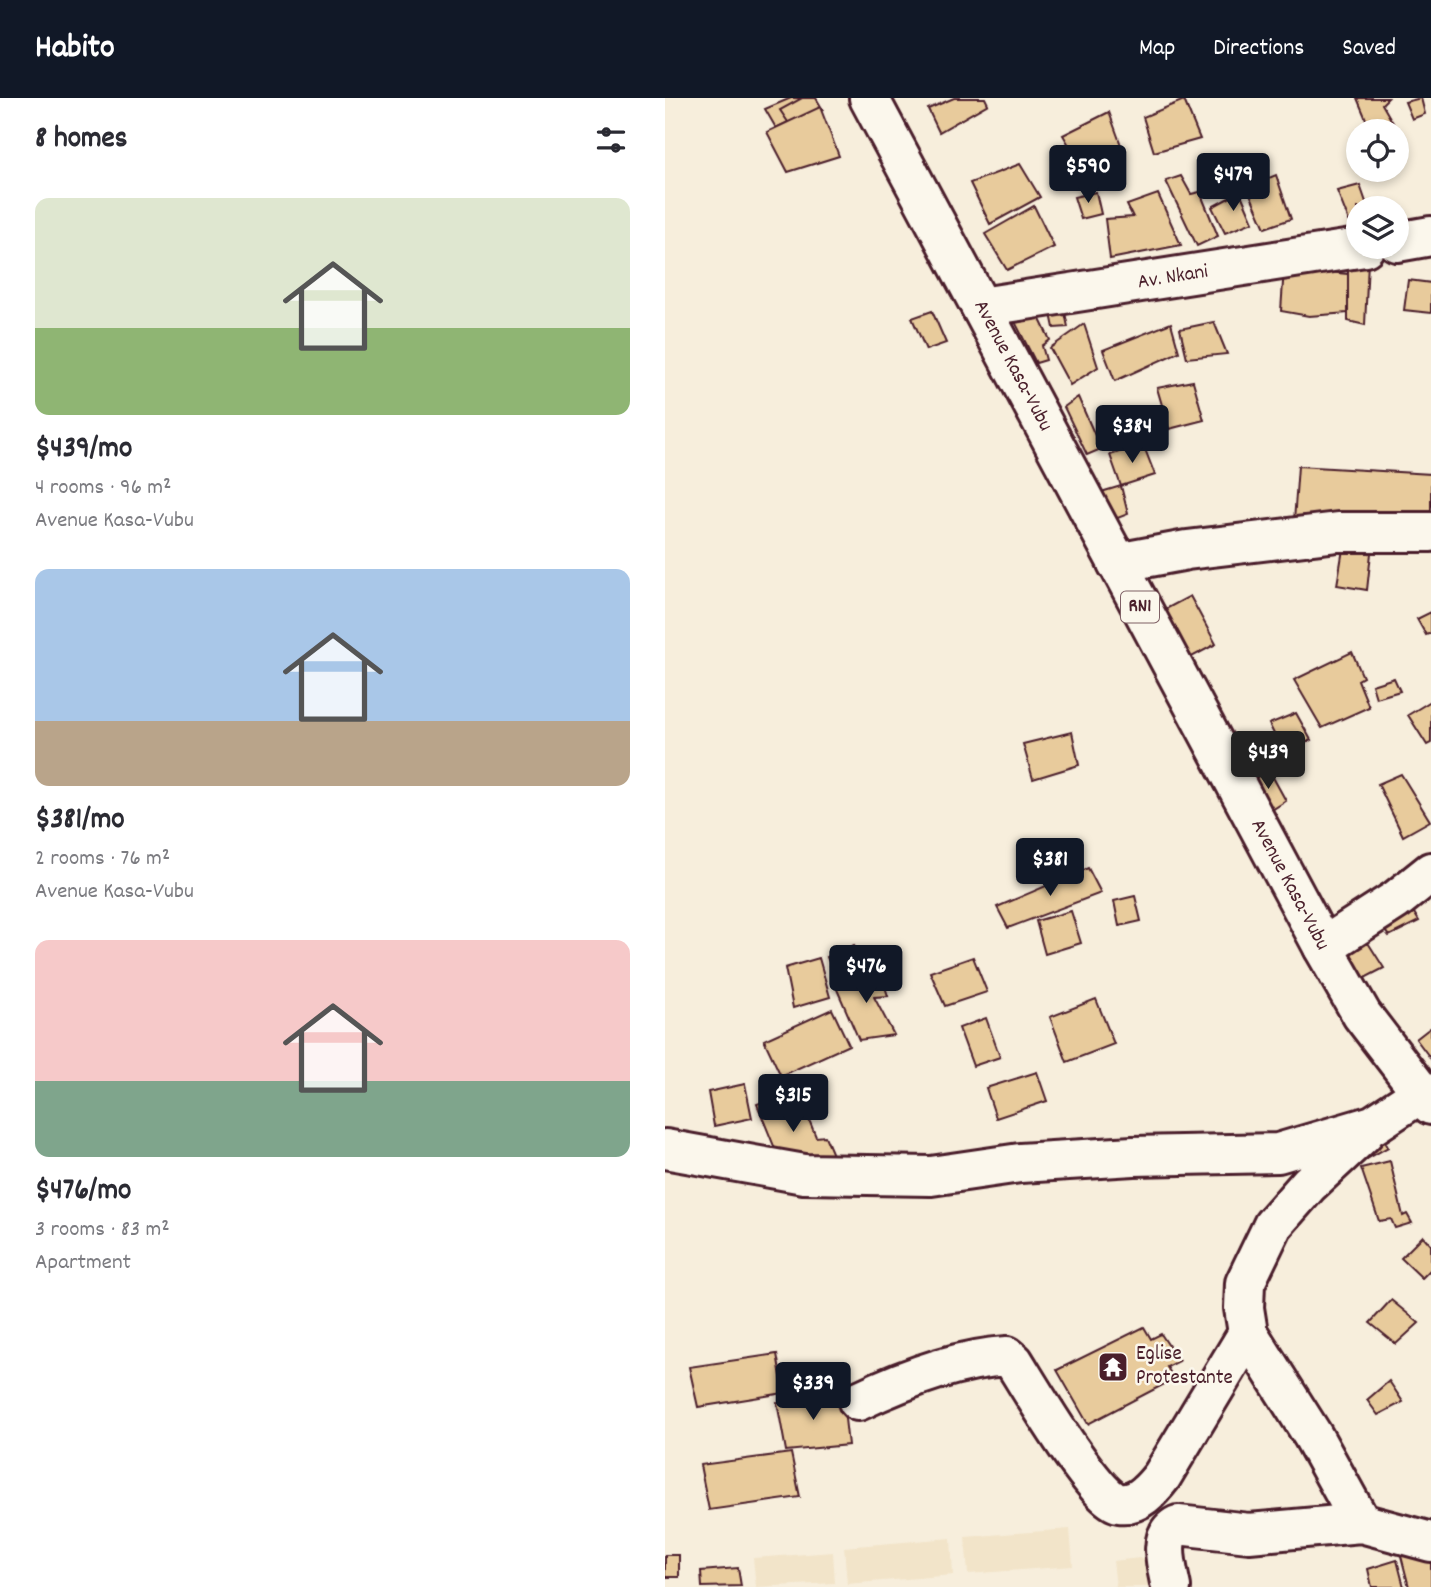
<!DOCTYPE html>
<meta charset="utf-8">
<style>
body{margin:0;font-family:Dekko,sans-serif;background:#f2f2f3;color:#2b2b33;height:100vh;display:flex;flex-direction:column;font-size:26px;white-space:nowrap}
*{box-sizing:border-box;margin:0}
p{font-size:23px;color:#7c7c81}
.icon{flex:none;width:38px;height:38px;fill:none;stroke:currentColor;stroke-width:2;stroke-linecap:round;stroke-linejoin:round}
.map{position:relative;flex:1;overflow:hidden}
.sheet{display:flex;flex-direction:column;background:#fff;width:665px}
.sheet>*{flex:none}
.controls{position:absolute;left:681px;top:21px;display:grid;gap:14px}
.controls a{display:grid;place-items:center;width:63px;height:63px;border-radius:50%;background:#fff;box-shadow:0 4px 10px #0003;font-size:35px}
.price{position:absolute;translate:-50% -60px;padding:0 16px;border-radius:7px;background:#111827;color:#fff;font-size:23px;line-height:46px;filter:drop-shadow(0 2px 4px #0008)}
.price::after{content:'';position:absolute;left:50%;top:42px;width:21px;height:16px;margin-left:-10px;background:inherit;clip-path:polygon(0 0,100% 0,50% 100%)}
.price.active{background:#222;color:#fff}
ul{padding:0;list-style:none}
li{display:grid;align-content:center;gap:14px;height:371px;padding:0 35px}
li span{display:grid;place-items:center;height:217px;border-radius:14px;color:#555}
li>.icon{margin-inline-start:auto}
span .icon{width:126px;height:126px;fill:#fffc;stroke-width:1}
li b{font-size:30px}
h2{display:flex;justify-content:space-between;align-items:center;height:84px;padding:0 35px;font-size:30px}
header{display:flex;align-items:center;gap:42px;box-sizing:border-box;height:98px;padding:0 35px;background:#111827;color:#fff}
header strong{font-size:33px}
nav{display:flex;gap:38px;margin-inline-start:auto;font-size:24px}
main{display:flex;flex:1;min-height:0}
.map>svg:first-child{display:block}
.built{fill:#f2e4c9}
.building{fill:#e8cb9c;stroke:#4a1f2b;stroke-width:2}
.lines{fill:none;stroke-linecap:round;stroke-linejoin:round}
.minor-casing{stroke:#4a1f2b;stroke-width:44}
.highway-casing{stroke:#4a1f2b;stroke-width:44}
.minor{stroke:#fbf7ec;stroke-width:38}
.highway{stroke:#fbf7ec;stroke-width:38}
.labels{text-anchor:middle;dominant-baseline:central;stroke-width:5;stroke-linejoin:round;paint-order:stroke}
.shield{fill:#fbf7ec;stroke:#7f6065;stroke-width:2}
.shield-label{font-size:19px;font-weight:bold;fill:#4a1f2b}
.street-label{font-size:21px;fill:#4a1f2b;stroke:#fbf7ec}
.poi-label{font-size:21px;fill:#4a1f2b;stroke:#fbf7ec;text-anchor:start}
</style>
<header>
<strong>Habito</strong>
<nav><a>Map</a><a>Directions</a><a>Saved</a></nav>
</header>
<main>
<section class="sheet">
<h2>8 homes<svg class="icon" aria-label="filters" viewBox="0 0 24 24"><path d="M4 7h16M4 17h16"/><circle cx="9" cy="7" r="2"/><circle cx="15" cy="17" r="2"/></svg></h2>
<ul>
<li><span style="background:linear-gradient(#dfe7d0 60%,#8fb573 0)"><svg class="icon" aria-label="home" viewBox="0 0 24 24"><path d="M3 11l9-7 9 7M6 9v11h12V9"/></svg></span><div><b>$439/mo</b><p>4 rooms · 96 m²</p><p>Avenue Kasa-Vubu</p></div></li>
<li><span style="background:linear-gradient(#a9c7e8 70%,#b9a48a 0)"><svg class="icon" aria-label="home" viewBox="0 0 24 24"><path d="M3 11l9-7 9 7M6 9v11h12V9"/></svg></span><div><b>$381/mo</b><p>2 rooms · 76 m²</p><p>Avenue Kasa-Vubu</p></div></li>
<li><span style="background:linear-gradient(#f6c9c9 65%,#7fa58c 0)"><svg class="icon" aria-label="home" viewBox="0 0 24 24"><path d="M3 11l9-7 9 7M6 9v11h12V9"/></svg></span><div><b>$476/mo</b><p>3 rooms · 83 m²</p><p>Apartment</p></div></li>
</ul>
</section>
<div class="map">
<svg width="766" height="1489" viewBox="0 0 766 1489">
<rect width="100%" height="100%" fill="#f7eedc"/>
<filter id="ink" filterUnits="userSpaceOnUse"><feTurbulence type="fractalNoise" baseFrequency=".0143" numOctaves="2"/><feDisplacementMap in="SourceGraphic" scale="14" xChannelSelector="R" yChannelSelector="G"/><feConvolveMatrix kernelMatrix="1 2 1 2 8 2 1 2 1" color-interpolation-filters="sRGB"/></filter>
<g filter="url(#ink)">
<g class="built">
<polygon points="405,1431 408,1468 303,1476 300,1439"/>
<polygon points="286,1440 288,1477 182,1486 179,1449"/>
<polygon points="168,1454 170,1485 91,1489 88,1460"/>
<polygon points="484,1459 485,1489 451,1489 448,1463"/>
</g>
<g class="building">
<polygon points="126,0 136,0 142,15 111,30 100,11"/>
<polygon points="137,0 151,0 158,12 127,30 115,12"/>
<polygon points="289,0 320,0 323,6 274,34 263,11"/>
<polygon points="692,0 723,0 717,6 728,25 706,33"/>
<polygon points="756,0 760,16 747,21 740,4"/>
<polygon points="519,2 535,41 489,54 478,19"/>
<polygon points="155,9 174,58 123,74 102,34"/>
<polygon points="444,14 461,61 423,79 398,37"/>
<polygon points="355,66 375,99 325,126 305,85"/>
<polygon points="611,77 626,121 600,130 582,89"/>
<polygon points="516,78 526,96 535,94 553,138 532,148 501,83"/>
<polygon points="695,87 703,110 693,110 693,121 684,123 672,93"/>
<polygon points="431,94 436,116 416,121 409,99"/>
<polygon points="575,94 588,124 560,135 547,109"/>
<polygon points="493,96 516,147 445,161 440,121 468,119 462,107"/>
<polygon points="369,108 389,149 342,172 320,136"/>
<polygon points="703,163 700,227 683,223 683,167"/>
<polygon points="619,170 683,176 683,215 644,218 616,213"/>
<polygon points="743,182 766,185 766,215 739,212"/>
<polygon points="398,205 403,229 389,230 384,206"/>
<polygon points="370,211 385,242 377,248 381,262 371,265 346,216"/>
<polygon points="267,213 281,245 261,252 247,220"/>
<polygon points="549,224 562,256 522,260 515,231"/>
<polygon points="506,225 514,254 450,283 438,252"/>
<polygon points="419,226 433,269 405,287 385,250"/>
<polygon points="528,283 539,322 504,331 492,290"/>
<polygon points="413,299 436,351 422,357 399,309"/>
<polygon points="478,346 490,377 456,388 445,357"/>
<polygon points="633,368 766,376 766,427 629,423"/>
<polygon points="456,388 463,416 445,423 433,395"/>
<polygon points="678,451 706,455 702,492 672,487"/>
<polygon points="525,498 551,546 523,561 497,513"/>
<polygon points="766,514 766,535 761,537 752,521"/>
<polygon points="687,554 698,579 693,582 704,609 657,630 629,582"/>
<polygon points="729,580 735,593 711,600 707,587"/>
<polygon points="766,603 766,645 762,647 743,617"/>
<polygon points="631,615 646,642 619,656 604,626"/>
<polygon points="407,634 414,667 368,681 358,646"/>
<polygon points="604,672 621,703 602,715 584,684"/>
<polygon points="736,676 765,723 738,738 713,686"/>
<polygon points="423,770 436,795 343,830 332,809"/>
<polygon points="470,798 476,823 454,828 449,803"/>
<polygon points="740,800 754,823 724,838 710,821"/>
<polygon points="406,813 416,845 380,856 371,823"/>
<polygon points="695,832 719,870 696,882 673,845"/>
<polygon points="189,847 199,869 171,882 162,859"/>
<polygon points="308,859 322,894 280,908 265,874"/>
<polygon points="154,860 165,899 128,910 120,870"/>
<polygon points="214,870 223,898 209,899 229,937 194,942 171,889"/>
<polygon points="431,901 449,946 402,964 385,919"/>
<polygon points="167,911 184,947 116,978 99,942"/>
<polygon points="321,920 335,959 308,968 294,930"/>
<polygon points="765,930 766,931 766,961 751,941"/>
<polygon points="372,974 382,1003 331,1020 321,990"/>
<polygon points="80,986 87,1020 49,1028 43,994"/>
<polygon points="106,1001 112,1016 138,1007 151,1039 160,1038 169,1059 115,1063 92,1006"/>
<polygon points="717,1038 723,1049 698,1063 693,1053"/>
<polygon points="725,1063 738,1118 742,1116 747,1125 730,1130 726,1121 714,1123 696,1070"/>
<polygon points="758,1138 766,1147 766,1171 757,1180 736,1160"/>
<polygon points="726,1202 754,1225 731,1246 705,1225"/>
<polygon points="479,1229 486,1241 496,1236 514,1263 502,1269 509,1281 423,1326 392,1272"/>
<polygon points="112,1256 119,1295 33,1309 24,1269"/>
<polygon points="724,1283 738,1304 713,1317 702,1302"/>
<polygon points="177,1295 183,1347 121,1353 112,1304"/>
<polygon points="126,1355 135,1399 44,1412 35,1367"/>
<polygon points="734,1450 766,1457 766,1489 744,1489"/>
<rect x="0" y="1457" width="14" height="22"/>
<polygon points="732,1462 739,1489 707,1489 703,1471"/>
<polygon points="73,1470 76,1488 37,1489 36,1473"/>
</g>
<g class="lines">
<g class="minor-casing">
<g id="minor">
<polyline points="732,144 766,138"/>
<polyline points="316,209 700,149"/>
<polyline points="452,465 522,452 673,434 766,434"/>
<polyline points="658,849 731,802 766,774"/>
<polyline points="0,1051 139,1076 266,1078 355,1065 468,1058 613,1055 708,1027 755,996"/>
<path d="M193,1303C237,1282 293,1261 342,1258L349,1264C364,1288 431,1402 454,1405C473,1408 487,1391 497,1378L583,1235"/>
<polyline points="696,1425 648,1338 583,1235 579,1210 580,1185 608,1127 644,1086 699,1035"/>
<path d="M506,1489C502,1469 492,1437 513,1427L584,1435L696,1425L766,1444"/>
</g>
</g>
<g class="highway-casing">
<polyline id="highway" points="204,0 658,849 697,917 766,1007"/>
</g>
<use href="#minor" class="minor"/>
<use href="#highway" class="highway"/>
</g>
</g>
<defs>
<g id="temple-square" transform="scale(1.575)"><rect x="-9" y="-9" width="18" height="18" rx="4" fill="#4a1f2b" stroke="#fbf7ec"/><path d="M0-6L5-2H3V0L6.5 2.5H4V6H1.5V3h-3V6H-4V2.5H-6.5L-3 0V-2H-5Z" fill="#fff"/></g>
</defs>
<g fill-rule="evenodd">
<use href="#temple-square" x="448" y="1269"/>
</g>
<g class="labels">
<rect class="shield" x="456" y="493.5" width="38" height="31" rx="5"/>
<g class="shield-label">
<text x="475" y="509">RN1</text>
</g>
<g class="street-label">
<text transform="translate(508 180) rotate(-9)">Av. Nkani</text>
<text transform="translate(347 268) rotate(62)">Avenue Kasa-Vubu</text>
<text transform="translate(624 787) rotate(62)">Avenue Kasa-Vubu</text>
</g>
<g class="poi-label">
<text x="471" y="1257">Eglise<tspan x="471" dy="24">Protestante</tspan></text>
</g>
</g>
</svg>
<div class="controls">
<a><svg class="icon" aria-label="locate" viewBox="0 0 24 24"><circle cx="12" cy="12" r="6"/><path d="M12 2v4M12 18v4M2 12h4M18 12h4"/></svg></a>
<a><svg class="icon" aria-label="layers" viewBox="0 0 24 24"><path d="M12 4l9 5-9 5-9-5zM3 14l9 5 9-5"/></svg></a>
</div>
<b class="price" style="left:423px;top:107px">$590</b>
<b class="price" style="left:568px;top:115px">$479</b>
<b class="price" style="left:467px;top:367px">$384</b>
<b class="price active" style="left:603px;top:693px">$439</b>
<b class="price" style="left:385px;top:800px">$381</b>
<b class="price" style="left:201px;top:907px">$476</b>
<b class="price" style="left:128px;top:1036px">$315</b>
<b class="price" style="left:148px;top:1324px">$339</b>
</div>
</main>
